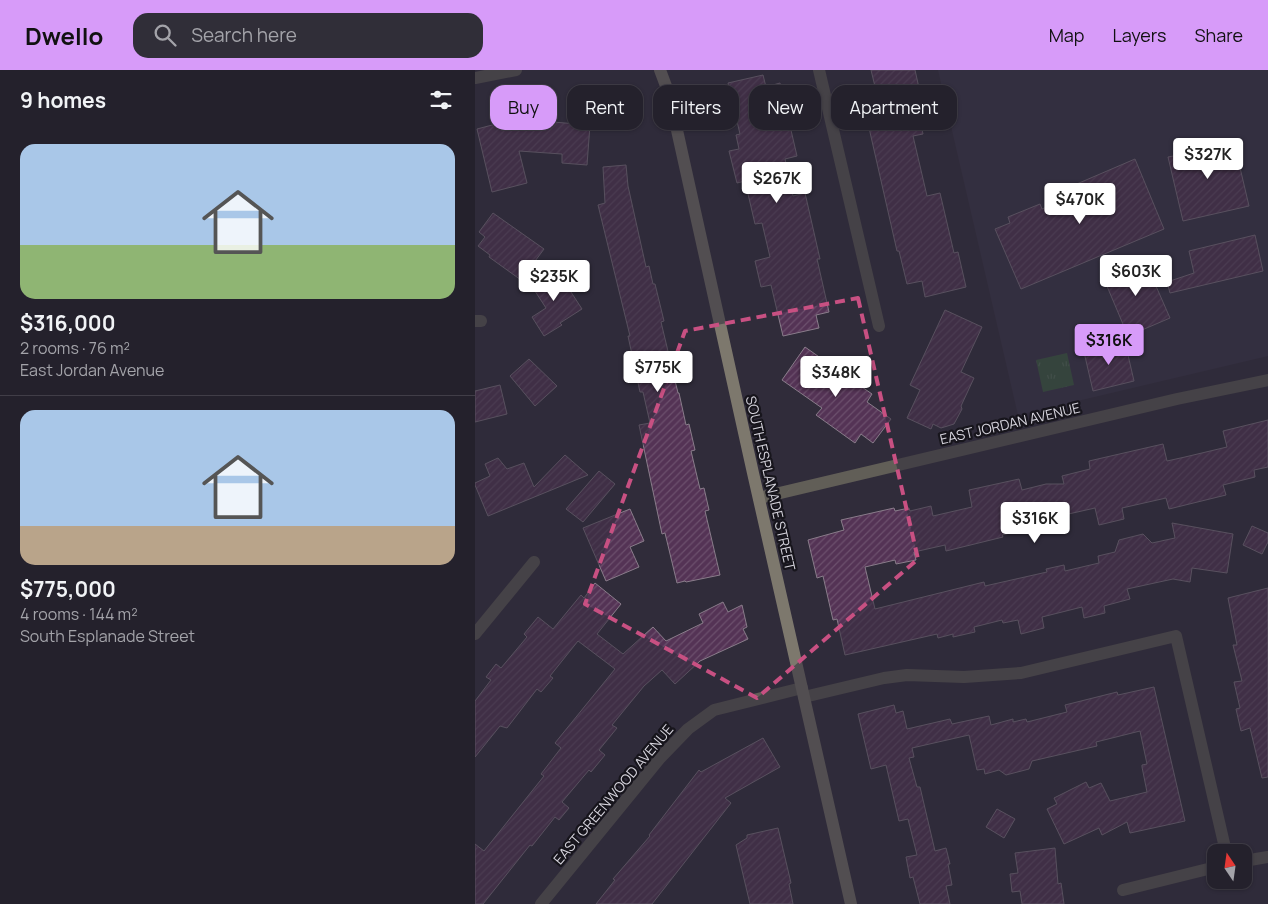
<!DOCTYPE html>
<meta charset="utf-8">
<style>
body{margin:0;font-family:Manrope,sans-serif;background:#302e38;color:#f1f3f6;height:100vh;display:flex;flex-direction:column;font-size:19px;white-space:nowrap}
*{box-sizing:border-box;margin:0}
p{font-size:16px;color:#a3a3a9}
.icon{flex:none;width:28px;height:28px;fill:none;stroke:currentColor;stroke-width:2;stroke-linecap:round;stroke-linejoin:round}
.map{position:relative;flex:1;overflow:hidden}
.side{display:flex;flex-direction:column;background:#24212c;width:475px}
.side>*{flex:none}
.hud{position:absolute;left:15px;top:15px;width:475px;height:45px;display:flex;gap:10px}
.needle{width:32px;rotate:347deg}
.controls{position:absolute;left:732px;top:774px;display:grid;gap:10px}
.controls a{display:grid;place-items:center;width:45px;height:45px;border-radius:10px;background:#24212c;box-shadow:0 1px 4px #0004,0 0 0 1px #413e48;font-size:25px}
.price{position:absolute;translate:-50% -42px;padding:0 11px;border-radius:5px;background:#fff;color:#222;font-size:16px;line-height:32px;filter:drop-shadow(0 1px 2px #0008)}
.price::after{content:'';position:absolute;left:50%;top:30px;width:15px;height:11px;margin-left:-8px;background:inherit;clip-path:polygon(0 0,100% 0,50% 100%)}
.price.selected{background:#d79bf9;color:#111}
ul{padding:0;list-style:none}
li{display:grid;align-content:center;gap:10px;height:265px;padding:0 20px}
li+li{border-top:1px solid #413e48}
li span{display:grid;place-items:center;height:155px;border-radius:15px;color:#555}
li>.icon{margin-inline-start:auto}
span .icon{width:90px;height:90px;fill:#fffc;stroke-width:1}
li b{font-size:21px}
h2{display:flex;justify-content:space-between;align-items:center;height:60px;padding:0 20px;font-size:21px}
.tag{padding:0 18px;border-radius:15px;background:#24212c;box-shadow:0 1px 4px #0004,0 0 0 1px #413e48;font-size:18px;line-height:45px}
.tag.selected{background:#d79bf9;color:#111}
header{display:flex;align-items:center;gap:30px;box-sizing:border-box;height:70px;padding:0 25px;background:#d79bf9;color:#111}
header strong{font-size:24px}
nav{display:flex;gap:28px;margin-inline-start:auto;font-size:18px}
.search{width:350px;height:45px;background:#302e38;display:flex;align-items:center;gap:12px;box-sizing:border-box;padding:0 18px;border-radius:15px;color:#a3a3a9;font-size:19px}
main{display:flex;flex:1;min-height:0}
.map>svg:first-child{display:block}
.built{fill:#393348}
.park{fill:url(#park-tufts)}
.building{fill:url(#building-hatch);stroke:#897c8a}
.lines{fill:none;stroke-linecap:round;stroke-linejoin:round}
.minor{stroke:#615e57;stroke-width:12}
.tertiary{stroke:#615e57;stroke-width:12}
.secondary{stroke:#7d786d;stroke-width:12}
.marked{fill:none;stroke:#c85082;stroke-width:4;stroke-dasharray:10 6;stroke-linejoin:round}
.labels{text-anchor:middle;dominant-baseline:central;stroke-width:4.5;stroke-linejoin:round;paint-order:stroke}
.street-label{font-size:14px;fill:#d5d3dc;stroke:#17151c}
</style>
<header>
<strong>Dwello</strong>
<div class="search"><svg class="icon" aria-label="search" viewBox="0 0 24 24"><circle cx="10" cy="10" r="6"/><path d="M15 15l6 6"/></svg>Search here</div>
<nav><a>Map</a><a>Layers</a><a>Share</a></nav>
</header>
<main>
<section class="side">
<h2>9 homes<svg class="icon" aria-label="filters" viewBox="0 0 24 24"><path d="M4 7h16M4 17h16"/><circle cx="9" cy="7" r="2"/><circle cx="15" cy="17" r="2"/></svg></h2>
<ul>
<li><span style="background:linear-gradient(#a9c7e8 65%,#8fb573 0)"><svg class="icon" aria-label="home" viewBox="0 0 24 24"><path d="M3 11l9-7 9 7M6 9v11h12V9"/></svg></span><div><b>$316,000</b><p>2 rooms · 76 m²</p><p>East Jordan Avenue</p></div></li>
<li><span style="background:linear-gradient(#a9c7e8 75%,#b9a48a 0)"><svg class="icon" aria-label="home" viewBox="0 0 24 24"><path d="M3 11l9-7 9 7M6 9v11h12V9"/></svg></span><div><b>$775,000</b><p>4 rooms · 144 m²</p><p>South Esplanade Street</p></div></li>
</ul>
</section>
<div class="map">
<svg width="793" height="834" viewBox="0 0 793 834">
<defs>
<pattern id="park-tufts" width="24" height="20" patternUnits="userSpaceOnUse" patternTransform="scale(1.25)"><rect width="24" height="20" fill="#3d6241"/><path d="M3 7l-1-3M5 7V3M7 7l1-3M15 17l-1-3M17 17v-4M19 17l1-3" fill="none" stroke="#58785c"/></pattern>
<pattern id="building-hatch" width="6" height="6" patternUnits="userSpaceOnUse" patternTransform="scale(1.25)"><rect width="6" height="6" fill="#543355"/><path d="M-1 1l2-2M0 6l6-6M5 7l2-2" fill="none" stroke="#6c506d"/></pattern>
</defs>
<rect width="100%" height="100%" fill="#302c3a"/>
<polygon class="built" points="463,0 793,0 793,286 543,345"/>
<polygon class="park" points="592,283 599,315 568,322 561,290"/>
<g class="building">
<polygon points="396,0 440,0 444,18 451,17 456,40 443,42 448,64 438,66 452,126 465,123 479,183 483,182 491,217 450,227 447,211 432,214 424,181 422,181 392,49 407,45"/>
<polygon points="288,5 291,17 305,13 322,86 310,89 318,126 330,123 345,189 342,189 354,242 341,245 344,258 308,266 296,215 286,217 280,191 295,187 287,153 280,154 270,111 262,113 254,81 264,79 261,65 265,64 253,13"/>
<polygon points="40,49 115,55 112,95 87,93 87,84 44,81 52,113 17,122 2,59"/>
<polygon points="742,70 744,76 759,72 774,136 708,151 693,87 709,84 708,78"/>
<polygon points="660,89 689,159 546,219 520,159 535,153 533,147 565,134 567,139 601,125 597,116"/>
<polygon points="151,95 153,116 171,197 174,196 178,214 180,214 189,251 186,252 203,323 204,323 211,355 214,354 220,380 216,381 225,419 229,418 234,440 230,441 245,505 211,512 210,511 202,513 190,463 187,464 164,355 175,353 168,322 165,322 153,266 155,266 123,135 130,133 128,97"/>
<polygon points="18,143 69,179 46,210 14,187 15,185 3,176 10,167 4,162"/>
<polygon points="780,165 788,201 695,223 692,212 719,203 714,181"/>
<polygon points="670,191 695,248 653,266 626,202"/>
<polygon points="81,199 107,239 85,253 87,255 69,266 57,247 71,238 56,215"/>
<polygon points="470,240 507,257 486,302 499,308 486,336 487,339 479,354 466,358 458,354 456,359 432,348 445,320 435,315"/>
<polygon points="650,272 659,311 618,321 609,282"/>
<polygon points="330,277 397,324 392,332 416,349 398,373 386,364 380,373 341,345 347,338 307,310"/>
<polygon points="54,289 82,316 60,336 35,306"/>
<polygon points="25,315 32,344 0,352 0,321"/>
<polygon points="793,350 793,397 779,400 780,407 748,415 751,425 694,439 691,428 647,438 649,449 624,455 620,438 589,445 590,450 580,452 581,458 564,462 563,456 527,465 528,467 471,481 470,475 439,482 441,490 421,494 420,490 390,497 400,539 509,512 510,516 572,502 571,499 589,495 590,501 624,493 623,486 640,482 644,470 668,464 677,473 700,468 697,453 758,464 752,503 717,498 715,512 698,509 652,519 655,529 629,536 630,543 609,548 607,537 567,547 569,558 546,564 543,550 528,553 527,550 499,557 500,562 478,567 478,564 463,568 462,564 370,585 362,549 358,550 348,506 342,508 333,470 369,460 366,450 419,438 420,441 434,438 435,441 456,436 458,446 497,437 494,420 544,409 547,420 571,414 589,414 587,406 615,399 614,391 688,374 692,391 710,387 752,377 748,361"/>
<polygon points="90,385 113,405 13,446 0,415 0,413 15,406 10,394 23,388 32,399 49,393 59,417"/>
<polygon points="124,401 140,414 108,452 91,439"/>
<polygon points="155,439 169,471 155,477 164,497 131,511 108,458"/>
<polygon points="777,456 793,463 793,472 787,484 768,475"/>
<polygon points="120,513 146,534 122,564 148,584 178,557 191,571 228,553 224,544 248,532 253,542 267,535 272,557 268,559 273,569 225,591 200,614 187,600 169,616 137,655 142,658 124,680 130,685 116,702 114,700 87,732 94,738 84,750 80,747 57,776 55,775 8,834 0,834 0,774 9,781 69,706 66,704 86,678 80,673 140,599 103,571 75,606 78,608 66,622 62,619 32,658 25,656 0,687 0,631 16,610 11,607 21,594 26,598 52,567 49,564 63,547 78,559 106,525 109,528"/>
<polygon points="793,518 793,707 787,708 775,658 766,661 761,639 765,638 759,612 767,611 758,575 762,575 753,528"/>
<polygon points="679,617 710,751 655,763 652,752 627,765 624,758 589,774 572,739 582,734 579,728 611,712 614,718 626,713 635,731 672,722 667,697 667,695 672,694 665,661 621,672 622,676 557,691 554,699 531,705 524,700 510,704 509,699 502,700 494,665 437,678 439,687 434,688 442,717 445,717 460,781 471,778 475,794 473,794 477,815 471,816 475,834 445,834 438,807 435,808 431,787 442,785 433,749 424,751 411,695 396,699 383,644 419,635 421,643 428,641 432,659 475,649 477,654 514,646 516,655 538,649 538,652 551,649 552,652 592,642 590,635 642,622 643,625"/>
<polygon points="288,668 305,697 250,728 256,733 177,834 121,834 140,810 138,809 175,766 174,765 224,700 226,702"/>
<polygon points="522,739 540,749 529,768 511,757"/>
<polygon points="303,758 316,813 314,814 318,834 275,834 261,775 272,768 272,765"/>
<polygon points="580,778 583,814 586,813 589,834 547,834 545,821 537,822 535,804 543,803 540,783"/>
</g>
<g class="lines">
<g class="minor">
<polyline points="344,0 404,256"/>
<polyline points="0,251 6,251"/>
<polyline points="0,564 59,492"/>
<polyline points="329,627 409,608 432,605 489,607 546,603 701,566 751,782"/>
<polyline points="769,791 793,787"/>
<polyline points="648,820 741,797"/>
<polyline points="66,834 185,688 213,659 239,640 327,618"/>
</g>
<g class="tertiary">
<polyline points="0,8 41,0"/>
<polyline points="284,428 702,329 793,310"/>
</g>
<polyline class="secondary" points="185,0 194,24 278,403 376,834"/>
</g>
<path d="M0 0H793V834H0ZM383,228L443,489L282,628L110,534L210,261Z" fill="#302c3a" fill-opacity=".55" fill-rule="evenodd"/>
<path class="marked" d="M383,228L443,489L282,628L110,534L210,261Z"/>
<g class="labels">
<g class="street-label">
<text transform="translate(535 353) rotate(-13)">EAST JORDAN AVENUE</text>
<text transform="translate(296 413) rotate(77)">SOUTH ESPLANADE STREET</text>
<text transform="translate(138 724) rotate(-50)">EAST GREENWOOD AVENUE</text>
</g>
</g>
</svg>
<div class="controls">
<a><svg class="needle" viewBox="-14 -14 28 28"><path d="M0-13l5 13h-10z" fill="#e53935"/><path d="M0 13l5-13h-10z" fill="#a3a3a9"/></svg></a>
</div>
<b class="price" style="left:733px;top:110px">$327K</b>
<b class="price" style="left:302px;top:134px">$267K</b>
<b class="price" style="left:605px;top:155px">$470K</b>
<b class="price" style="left:661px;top:227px">$603K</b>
<b class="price" style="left:79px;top:232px">$235K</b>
<b class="price selected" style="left:634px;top:296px">$316K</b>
<b class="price" style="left:183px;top:323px">$775K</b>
<b class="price" style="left:361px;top:328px">$348K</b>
<b class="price" style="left:560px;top:474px">$316K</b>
<div class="hud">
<a class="tag selected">Buy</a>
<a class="tag">Rent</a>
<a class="tag">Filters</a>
<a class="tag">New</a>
<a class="tag">Apartment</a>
</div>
</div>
</main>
